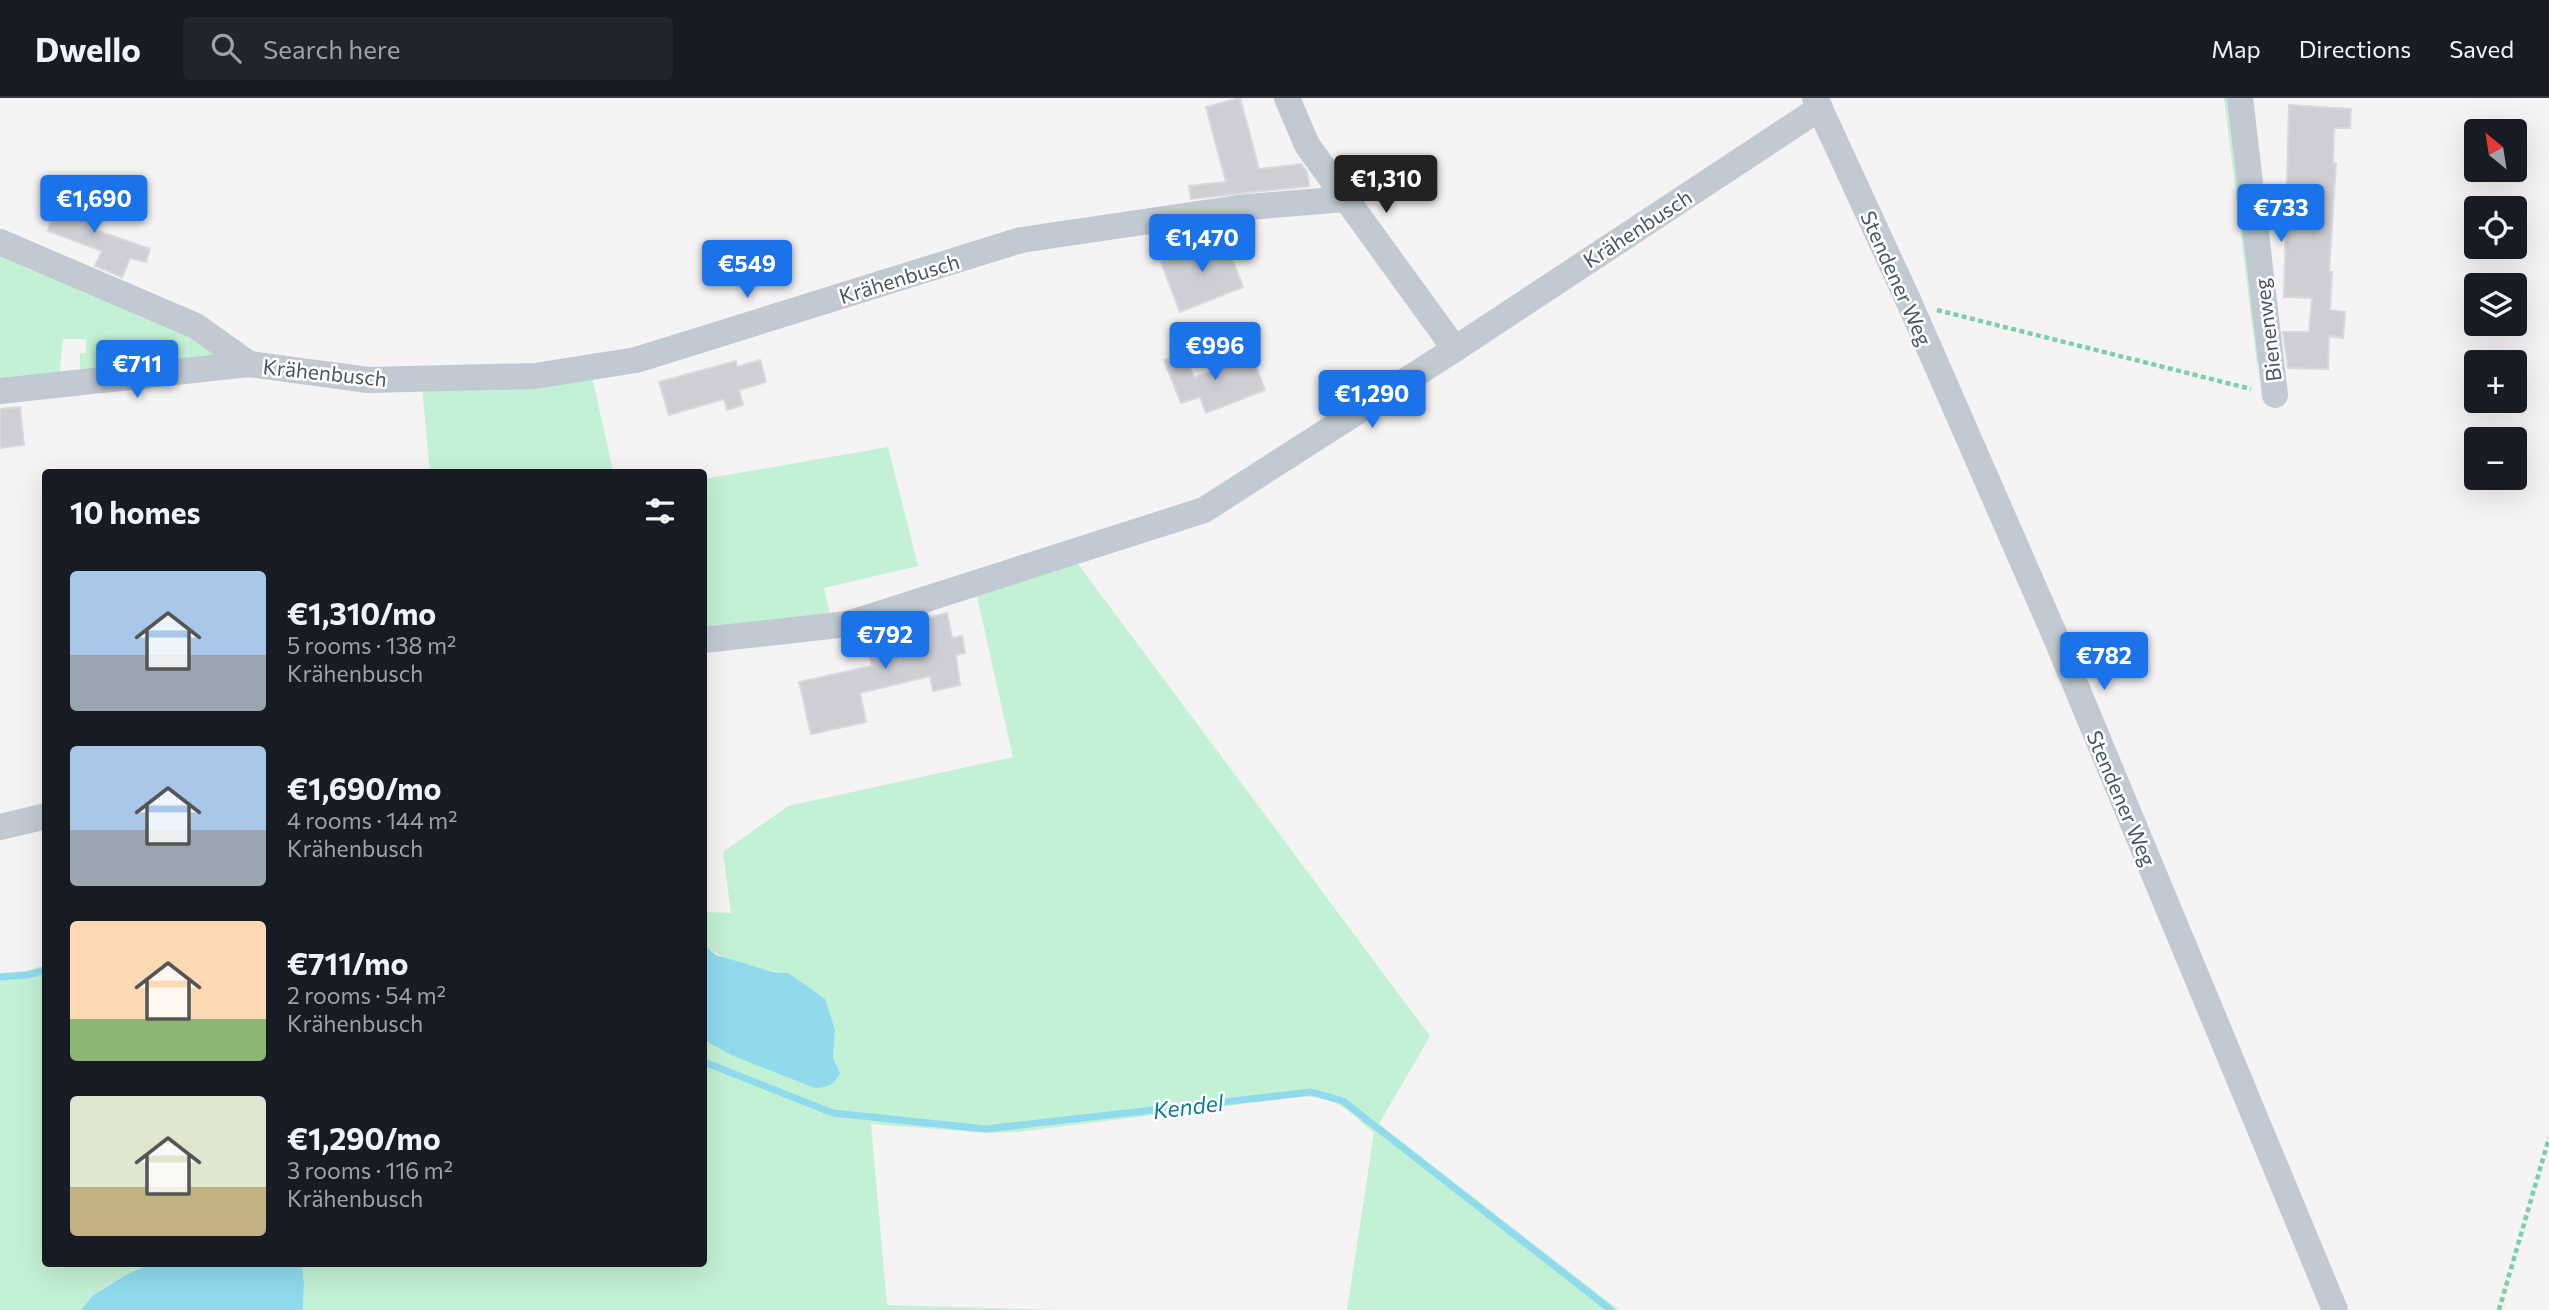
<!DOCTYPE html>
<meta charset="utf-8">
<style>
body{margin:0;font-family:Commissioner,sans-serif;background:#20242c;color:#f1f3f6;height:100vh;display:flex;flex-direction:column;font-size:26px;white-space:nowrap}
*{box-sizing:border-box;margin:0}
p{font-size:23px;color:#9ea1a6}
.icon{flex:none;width:38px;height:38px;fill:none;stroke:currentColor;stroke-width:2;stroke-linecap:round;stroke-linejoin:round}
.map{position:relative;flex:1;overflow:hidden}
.panel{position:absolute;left:42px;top:371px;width:665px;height:798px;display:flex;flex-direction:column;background:#171b24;border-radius:7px;box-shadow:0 7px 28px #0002}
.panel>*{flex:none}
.needle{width:46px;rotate:330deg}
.fabs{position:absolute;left:2464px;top:21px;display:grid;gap:14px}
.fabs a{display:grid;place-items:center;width:63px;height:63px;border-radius:7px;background:#171b24;box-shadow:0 7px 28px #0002;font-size:35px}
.price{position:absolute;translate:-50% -60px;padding:0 16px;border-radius:7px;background:#1a73e8;color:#fff;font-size:23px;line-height:46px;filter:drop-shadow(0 2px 4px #0008)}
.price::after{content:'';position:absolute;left:50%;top:42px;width:21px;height:16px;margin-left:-10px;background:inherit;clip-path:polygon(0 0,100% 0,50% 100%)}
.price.current{background:#222;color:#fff}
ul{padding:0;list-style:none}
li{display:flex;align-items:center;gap:21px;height:175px;padding:0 28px}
li span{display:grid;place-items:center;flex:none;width:196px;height:140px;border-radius:7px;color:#555}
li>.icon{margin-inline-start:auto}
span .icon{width:84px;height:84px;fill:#fffc;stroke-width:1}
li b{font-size:30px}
h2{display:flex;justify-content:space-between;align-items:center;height:84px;padding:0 28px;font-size:30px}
header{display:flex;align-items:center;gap:42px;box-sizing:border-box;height:98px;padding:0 35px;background:#171b24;border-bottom:2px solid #363941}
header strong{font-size:33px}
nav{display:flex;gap:38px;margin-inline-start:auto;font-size:24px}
.search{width:490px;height:63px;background:#20242c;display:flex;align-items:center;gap:18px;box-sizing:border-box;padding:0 24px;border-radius:7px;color:#9ea1a6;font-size:26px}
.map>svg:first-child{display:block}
.green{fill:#c3f1d5}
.water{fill:#90daee}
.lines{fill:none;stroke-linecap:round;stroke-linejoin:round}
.stream{stroke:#90daee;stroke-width:7}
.building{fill:#cdcfd5;stroke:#d7d9de;stroke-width:2}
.path{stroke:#7ad0a6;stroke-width:4.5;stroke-dasharray:5 3.5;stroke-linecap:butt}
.street{stroke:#c1cad2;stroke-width:26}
.labels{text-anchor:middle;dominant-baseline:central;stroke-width:5;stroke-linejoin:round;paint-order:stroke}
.street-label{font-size:21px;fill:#4a5661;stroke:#fff}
.water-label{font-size:23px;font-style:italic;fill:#0c7c9b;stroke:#fff}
</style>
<header>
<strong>Dwello</strong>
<div class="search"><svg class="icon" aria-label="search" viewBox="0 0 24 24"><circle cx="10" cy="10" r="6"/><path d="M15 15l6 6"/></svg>Search here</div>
<nav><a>Map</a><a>Directions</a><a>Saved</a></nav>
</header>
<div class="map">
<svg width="2549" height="1212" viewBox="0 0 2549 1212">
<rect width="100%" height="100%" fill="#f5f3f3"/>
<g class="green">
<polygon points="2224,0 2235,0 2244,82 2259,283"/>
<polygon points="0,152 193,235 228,258 80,275 80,255 86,255 86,241 63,241 59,278 0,285"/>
<polygon points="592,278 613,374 430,374 422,289"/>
<polygon points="888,349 918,468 824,490 831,522 704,537 704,381"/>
<path d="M1077,465L1430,938L1379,1026L1619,1212H1347L1374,1035C1347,1012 1342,1002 1305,998L1018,1034L987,1035L871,1026L887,1207L1057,1212H303L304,1185L302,1166H704V942L731,957L840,975L833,960L835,932L788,875C760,873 726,865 704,847V814L731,815L723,754L788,708L1013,659L976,494Z"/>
<polygon points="45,867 46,1166 150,1166 126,1177 92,1198 81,1212 0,1212 0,875 27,873"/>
</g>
<g class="water">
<path d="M704,847L716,857L773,874L788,875L825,901L835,932L833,960L840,975C834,987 829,989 815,990L731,957L704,942Z"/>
<polygon points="150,1166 302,1166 304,1185 303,1212 81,1212 92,1198 126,1177"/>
</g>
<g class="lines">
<g class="stream">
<polyline points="0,879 27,877 46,872"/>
<polyline points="704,964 833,1015 986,1031 1311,994 1343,1003 1611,1212"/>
</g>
</g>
<g class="building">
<polygon points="1240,0 1259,71 1301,66 1307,74 1309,88 1191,101 1189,88 1226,84 1206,9"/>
<polygon points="2289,7 2351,11 2350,30 2334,30 2333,65 2336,65 2329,174 2332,174 2330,212 2345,214 2343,240 2329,238 2328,271 2288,270 2283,234 2309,234 2312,200 2284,199"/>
<polygon points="59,95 95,108 89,130 150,151 146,164 130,160 122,179 95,168 102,153 48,133"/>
<polygon points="1224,139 1243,189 1180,214 1161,164"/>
<polygon points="1184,255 1194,280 1252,258 1265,292 1206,315 1200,299 1181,305 1164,262"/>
<polygon points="760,262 766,284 739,292 743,307 727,312 724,301 669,317 659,284 736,263 737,269"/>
<polygon points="20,309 24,347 0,350 0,311"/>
<polygon points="947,515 952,540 962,538 965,555 956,557 960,587 933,593 930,578 860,595 866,624 811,636 799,584 872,568 864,537"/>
</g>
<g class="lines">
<g class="path">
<polyline points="1937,212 2251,291"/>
<polyline points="2499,1212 2549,1040"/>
</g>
<g class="street">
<polyline points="1287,0 1307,47 1455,251"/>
<polyline points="1815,0 1909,204 2056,540 2335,1212"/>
<polyline points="2240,0 2275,297"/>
<polyline points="0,144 196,228 249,266 368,282 535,278 636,262 1021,142 1238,110 1345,101"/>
<polyline points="0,293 249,266"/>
<polyline points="704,542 848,526 1204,412 1455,251 1820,10"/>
<polyline points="0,729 46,718"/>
</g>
</g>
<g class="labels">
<g class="street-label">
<text transform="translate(1637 130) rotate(-33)">Krähenbusch</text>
<text transform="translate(899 180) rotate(-17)">Krähenbusch</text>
<text transform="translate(1897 180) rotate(66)">Stendener Weg</text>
<text transform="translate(2267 232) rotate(-97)">Bienenweg</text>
<text transform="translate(325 274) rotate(6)">Krähenbusch</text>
<text transform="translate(2122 700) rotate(67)">Stendener Weg</text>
</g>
<g class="water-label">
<text transform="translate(1188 1008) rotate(-7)">Kendel</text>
</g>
</g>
</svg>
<div class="fabs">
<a><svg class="needle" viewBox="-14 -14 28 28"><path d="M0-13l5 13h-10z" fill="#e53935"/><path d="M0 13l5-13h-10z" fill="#9ea1a6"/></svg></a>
<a><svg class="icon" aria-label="locate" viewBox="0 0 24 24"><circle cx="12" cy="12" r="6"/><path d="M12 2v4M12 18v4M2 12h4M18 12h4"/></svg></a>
<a><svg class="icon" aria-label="layers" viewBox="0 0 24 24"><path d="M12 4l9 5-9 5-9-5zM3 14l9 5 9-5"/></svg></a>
<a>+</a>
<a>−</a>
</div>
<b class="price current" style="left:1386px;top:117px">€1,310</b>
<b class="price" style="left:94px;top:137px">€1,690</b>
<b class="price" style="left:2281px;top:146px">€733</b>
<b class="price" style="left:1202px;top:176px">€1,470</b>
<b class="price" style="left:747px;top:202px">€549</b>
<b class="price" style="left:1215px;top:284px">€996</b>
<b class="price" style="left:137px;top:302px">€711</b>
<b class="price" style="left:1372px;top:332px">€1,290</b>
<b class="price" style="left:885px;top:573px">€792</b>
<b class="price" style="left:2104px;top:594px">€782</b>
<section class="panel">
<h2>10 homes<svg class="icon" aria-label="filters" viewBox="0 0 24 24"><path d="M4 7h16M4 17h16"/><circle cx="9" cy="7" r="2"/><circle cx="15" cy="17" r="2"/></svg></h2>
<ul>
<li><span style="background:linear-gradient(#a9c7e8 60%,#9aa5b1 0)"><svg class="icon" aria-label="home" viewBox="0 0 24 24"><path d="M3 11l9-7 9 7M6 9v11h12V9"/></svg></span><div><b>€1,310/mo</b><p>5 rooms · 138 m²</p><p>Krähenbusch</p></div></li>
<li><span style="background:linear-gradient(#a9c7e8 60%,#9aa5b1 0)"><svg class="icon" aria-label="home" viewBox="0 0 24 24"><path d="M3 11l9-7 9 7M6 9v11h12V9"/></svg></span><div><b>€1,690/mo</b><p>4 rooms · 144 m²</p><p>Krähenbusch</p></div></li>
<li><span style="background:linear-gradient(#ffd9b3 70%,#8fb573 0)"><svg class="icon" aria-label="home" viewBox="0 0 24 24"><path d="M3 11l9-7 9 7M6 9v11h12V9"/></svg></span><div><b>€711/mo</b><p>2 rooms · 54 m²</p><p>Krähenbusch</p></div></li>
<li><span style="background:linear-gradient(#dfe7d0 65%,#c2b280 0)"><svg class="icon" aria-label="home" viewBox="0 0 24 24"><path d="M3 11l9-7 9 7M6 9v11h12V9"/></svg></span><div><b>€1,290/mo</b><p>3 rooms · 116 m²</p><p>Krähenbusch</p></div></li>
</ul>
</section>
</div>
